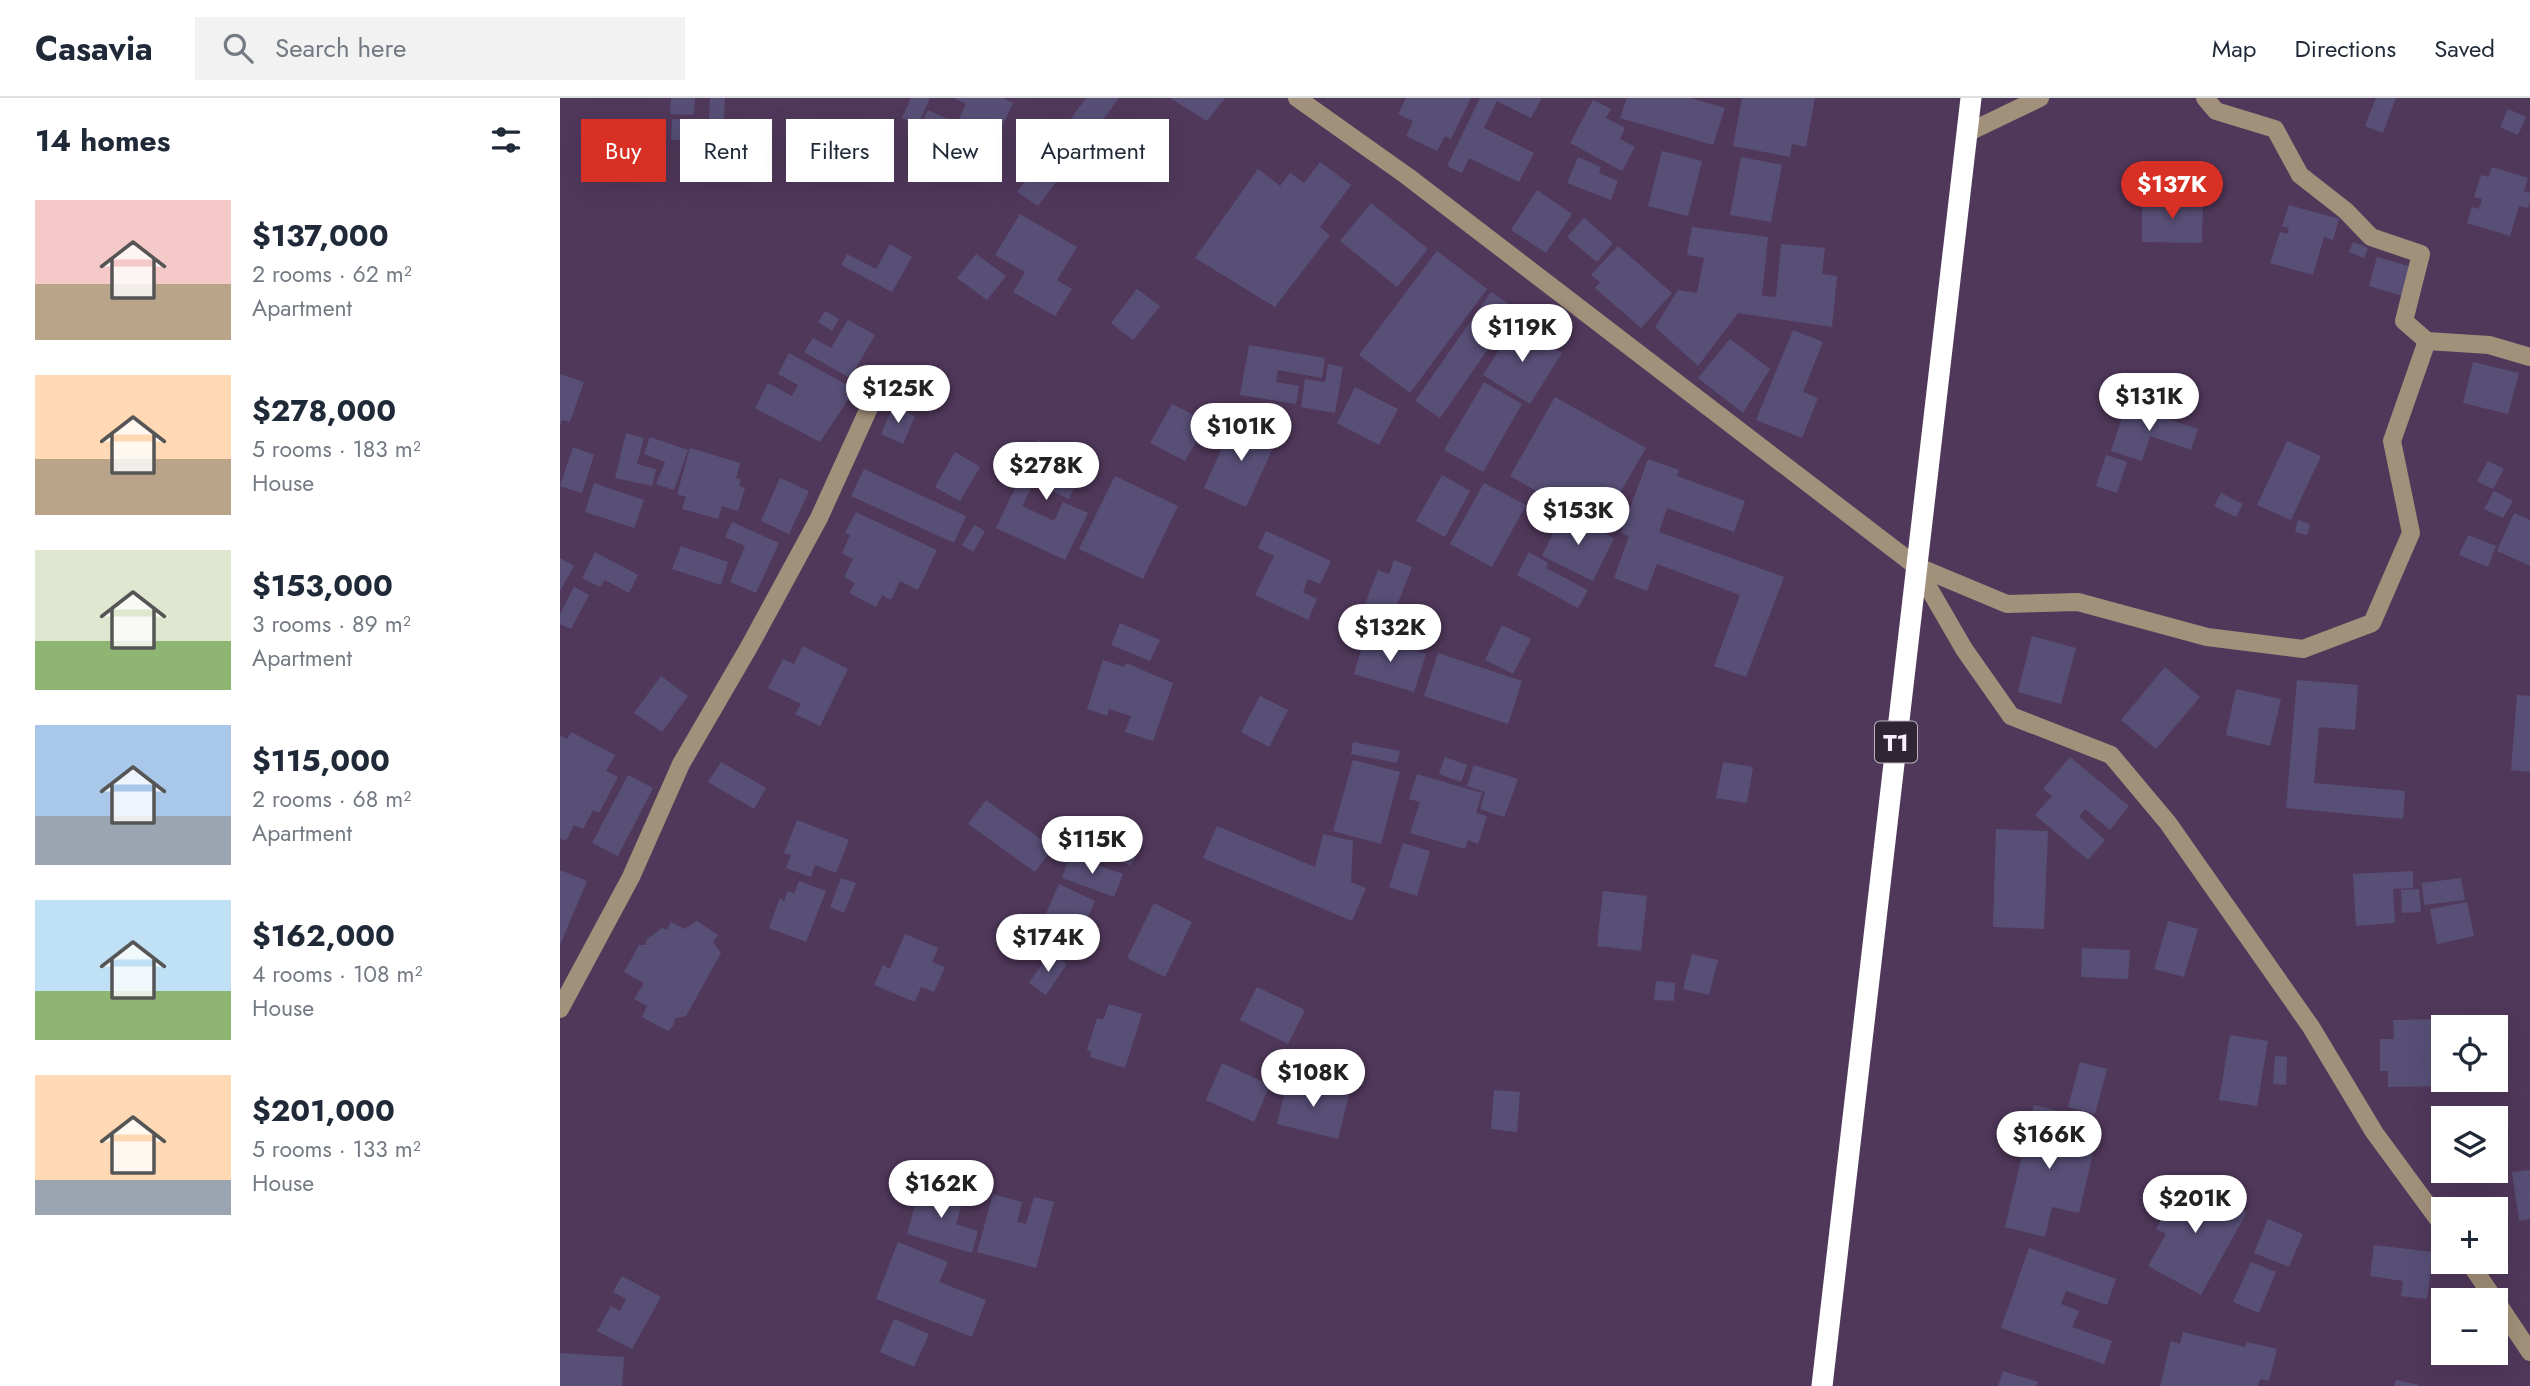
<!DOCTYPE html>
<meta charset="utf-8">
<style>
body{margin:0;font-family:Jost,sans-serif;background:#f2f2f3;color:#1f2937;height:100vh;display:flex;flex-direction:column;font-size:26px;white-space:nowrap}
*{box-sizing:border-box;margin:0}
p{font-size:23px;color:#747a83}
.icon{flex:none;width:38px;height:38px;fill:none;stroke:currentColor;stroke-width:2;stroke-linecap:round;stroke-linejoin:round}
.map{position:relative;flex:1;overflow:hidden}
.sheet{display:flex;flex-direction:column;background:#fff;width:560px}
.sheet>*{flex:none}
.banner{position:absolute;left:21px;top:21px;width:665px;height:63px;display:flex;gap:14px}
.buttons{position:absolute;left:1871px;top:917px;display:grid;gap:14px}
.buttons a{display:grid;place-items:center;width:77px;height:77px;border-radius:0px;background:#fff;box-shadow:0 7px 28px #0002;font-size:35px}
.price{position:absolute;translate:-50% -60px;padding:0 16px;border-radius:24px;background:#fff;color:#222;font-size:23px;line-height:46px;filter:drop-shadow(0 2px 4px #0008)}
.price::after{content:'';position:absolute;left:50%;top:42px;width:21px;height:16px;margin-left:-10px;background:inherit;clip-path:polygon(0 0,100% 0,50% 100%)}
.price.current{background:#d93025;color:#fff}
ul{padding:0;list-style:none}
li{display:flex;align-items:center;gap:21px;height:175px;padding:0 35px}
li span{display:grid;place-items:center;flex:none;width:196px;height:140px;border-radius:0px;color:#555}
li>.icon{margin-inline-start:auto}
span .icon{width:84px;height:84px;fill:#fffc;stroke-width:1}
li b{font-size:30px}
h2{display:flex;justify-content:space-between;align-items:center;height:84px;padding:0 35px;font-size:30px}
.chip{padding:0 24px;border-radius:0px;background:#fff;box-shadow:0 7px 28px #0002;font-size:24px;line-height:63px}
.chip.current{background:#d93025;color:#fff}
header{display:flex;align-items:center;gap:42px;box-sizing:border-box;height:98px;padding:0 35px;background:#fff;border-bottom:2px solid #e0e1e3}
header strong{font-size:33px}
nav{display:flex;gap:38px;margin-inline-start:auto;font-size:24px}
.search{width:490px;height:63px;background:#f2f2f3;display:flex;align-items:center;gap:18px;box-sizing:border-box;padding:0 24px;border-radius:0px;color:#747a83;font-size:26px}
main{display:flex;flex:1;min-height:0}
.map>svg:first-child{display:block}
.building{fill:#584f77}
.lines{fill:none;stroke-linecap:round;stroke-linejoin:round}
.minor{stroke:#a2917a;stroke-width:18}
.highway{stroke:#fff;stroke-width:21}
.labels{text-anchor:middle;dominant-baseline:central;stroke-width:5;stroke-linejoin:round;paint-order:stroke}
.shield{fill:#302535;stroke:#bdb3c1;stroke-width:2}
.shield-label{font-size:24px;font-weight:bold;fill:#f9f0fd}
</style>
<header>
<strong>Casavia</strong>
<div class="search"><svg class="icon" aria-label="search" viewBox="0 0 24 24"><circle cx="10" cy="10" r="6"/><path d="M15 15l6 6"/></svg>Search here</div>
<nav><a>Map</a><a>Directions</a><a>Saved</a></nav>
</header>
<main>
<section class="sheet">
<h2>14 homes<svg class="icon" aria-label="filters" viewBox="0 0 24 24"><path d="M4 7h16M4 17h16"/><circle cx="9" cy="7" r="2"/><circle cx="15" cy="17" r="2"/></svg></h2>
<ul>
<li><span style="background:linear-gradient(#f6c9c9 60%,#b9a48a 0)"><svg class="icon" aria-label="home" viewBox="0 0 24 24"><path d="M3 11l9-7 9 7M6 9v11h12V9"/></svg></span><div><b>$137,000</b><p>2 rooms · 62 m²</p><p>Apartment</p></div></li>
<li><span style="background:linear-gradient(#ffd9b3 60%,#b9a48a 0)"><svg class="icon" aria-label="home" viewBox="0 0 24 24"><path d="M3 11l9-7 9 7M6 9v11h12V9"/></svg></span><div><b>$278,000</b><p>5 rooms · 183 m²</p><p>House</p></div></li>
<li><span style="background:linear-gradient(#dfe7d0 65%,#8fb573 0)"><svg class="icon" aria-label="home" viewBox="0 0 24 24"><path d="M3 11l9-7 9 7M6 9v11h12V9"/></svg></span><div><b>$153,000</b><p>3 rooms · 89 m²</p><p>Apartment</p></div></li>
<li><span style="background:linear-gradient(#a9c7e8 65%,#9aa5b1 0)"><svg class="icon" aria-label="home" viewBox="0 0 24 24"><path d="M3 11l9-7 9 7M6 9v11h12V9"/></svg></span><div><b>$115,000</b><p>2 rooms · 68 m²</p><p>Apartment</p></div></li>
<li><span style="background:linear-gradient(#bfe0f5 65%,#8fb573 0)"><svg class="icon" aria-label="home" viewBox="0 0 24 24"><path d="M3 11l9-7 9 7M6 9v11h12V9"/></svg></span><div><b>$162,000</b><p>4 rooms · 108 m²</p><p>House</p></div></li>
<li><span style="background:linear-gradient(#ffd9b3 75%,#9aa5b1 0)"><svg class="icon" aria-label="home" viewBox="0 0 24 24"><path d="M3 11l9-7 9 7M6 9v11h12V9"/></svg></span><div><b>$201,000</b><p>5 rooms · 133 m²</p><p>House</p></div></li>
</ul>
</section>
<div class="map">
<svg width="1970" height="1288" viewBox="0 0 1970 1288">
<rect width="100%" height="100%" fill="#50385b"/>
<g class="building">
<polygon points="111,0 135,0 134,17 110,16"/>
<polygon points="150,0 165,0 163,44 111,42 112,21 149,22"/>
<polygon points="351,0 370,0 358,27 342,20"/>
<polygon points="393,0 443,0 453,5 427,61 359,30 368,12 397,25 406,6"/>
<polygon points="526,0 559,0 478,108 457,94"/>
<polygon points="610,0 665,0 647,23"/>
<polygon points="846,0 911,0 891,41 885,38 877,53 846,38 853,23 838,16"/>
<polygon points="920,0 982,0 971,20 937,3 924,30 974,55 959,84 909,60 902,75 887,68"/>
<polygon points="1067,0 1131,0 1165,10 1153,47 1060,20"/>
<polygon points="1182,0 1255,0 1246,49 1232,46 1230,59 1173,48"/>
<polygon points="1816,0 1836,0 1823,35 1805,28"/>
<polygon points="1033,2 1051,11 1046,20 1065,30 1060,41 1075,49 1062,73 1010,45"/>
<polygon points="1948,11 1966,19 1958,37 1940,29"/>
<polygon points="1102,53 1142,63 1128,118 1088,108"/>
<polygon points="1018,59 1041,69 1039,75 1058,83 1051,102 1007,85"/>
<polygon points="1181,59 1222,67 1211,124 1170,117"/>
<polygon points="760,64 791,87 760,129 770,137 715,209 635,160 698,71 720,88 730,75 744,85"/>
<polygon points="1932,69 1968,80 1964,93 1970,95 1970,105 1968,110 1959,108 1950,138 1907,125 1912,109 1919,111 1922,101 1914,99 1921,77 1929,79"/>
<polygon points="977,92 1012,116 986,155 951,132"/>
<polygon points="1582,101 1643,102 1642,145 1582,144"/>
<polygon points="811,105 868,151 837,189 780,143"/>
<polygon points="1729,107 1779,121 1773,142 1764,139 1753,177 1710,165 1720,134 1727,136 1729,130 1722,128"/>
<polygon points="460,116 517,149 497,182 512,191 495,218 453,194 465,174 435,157"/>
<polygon points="1024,120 1053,145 1037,164 1007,139"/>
<polygon points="1132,129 1208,139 1202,198 1216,199 1221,146 1265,150 1262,176 1277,178 1272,229 1178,215 1138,268 1095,229 1118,192 1137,195 1144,160 1127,157"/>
<polygon points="1793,144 1808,150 1804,160 1789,154"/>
<polygon points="330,146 352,159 332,194 281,167 287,156 316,171"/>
<polygon points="1058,148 1112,195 1081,230 1035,190 1040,184 1031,177"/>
<polygon points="877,153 927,191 850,295 799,257"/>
<polygon points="416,156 446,178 427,202 397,180"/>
<polygon points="1817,159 1852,169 1843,198 1809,188"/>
<polygon points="577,191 600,208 573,242 551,225"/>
<polygon points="931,194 956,211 880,320 855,303"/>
<polygon points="265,213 279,221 272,233 258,224"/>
<polygon points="288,222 315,237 290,280 244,254 253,240 271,250"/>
<polygon points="955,226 1002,255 970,306 923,277"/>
<polygon points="1233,232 1263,244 1243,294 1258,300 1242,340 1196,322"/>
<polygon points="1170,241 1210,271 1183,315 1138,280"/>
<polygon points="689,247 765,260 762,280 718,272 716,284 739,288 736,306 680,297"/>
<polygon points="229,255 295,291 260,344 195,310 208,285 232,298 238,287 218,276"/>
<polygon points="1913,264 1959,275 1948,316 1903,305"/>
<polygon points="768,266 783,269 775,315 741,309 745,281 765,284"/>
<polygon points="0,276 24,284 10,324 2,322 0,327"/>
<polygon points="924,284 962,306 923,374 884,352"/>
<polygon points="795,289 838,311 819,347 777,325"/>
<polygon points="995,299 1086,350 1040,429 950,378"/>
<polygon points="612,306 647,324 625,363 590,345"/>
<polygon points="1566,307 1638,331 1631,352 1590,338 1582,363 1551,353"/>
<polygon points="333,308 355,318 343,346 321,336"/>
<polygon points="675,321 718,339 686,409 644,390"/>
<polygon points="66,335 84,340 77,366 96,371 92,388 55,380"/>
<polygon points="90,339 128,352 114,392 96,386 105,364 84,356"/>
<polygon points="478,342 526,365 509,401 474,385 462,408 494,423 503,404 528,415 505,462 436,430"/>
<polygon points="1727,343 1761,358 1731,422 1697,407"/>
<polygon points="13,349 34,357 22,395 0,388"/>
<polygon points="130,350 180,365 176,380 181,382 179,388 185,390 178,413 162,408 158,421 122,411 126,399 117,396"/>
<polygon points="395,354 420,369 400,403 375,389"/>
<polygon points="1546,357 1567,364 1557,395 1536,388"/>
<polygon points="1088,361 1119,372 1117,378 1185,403 1174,434 1107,410 1099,434 1224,479 1186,579 1154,568 1180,497 1097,466 1087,493 1054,480 1069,438 1061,435"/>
<polygon points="1928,363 1944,371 1933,391 1917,383"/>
<polygon points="304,371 406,418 394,445 291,398"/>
<polygon points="882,377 910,393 885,439 856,423"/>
<polygon points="555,378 618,408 583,481 519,451"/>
<polygon points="220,380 249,393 229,436 201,423"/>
<polygon points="34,385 84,402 74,430 25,414"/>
<polygon points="924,385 966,407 932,469 890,446"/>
<polygon points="1934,393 1953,403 1943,420 1924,411"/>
<polygon points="1661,395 1683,406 1676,419 1654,408"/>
<polygon points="296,414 377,452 358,492 340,483 331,502 322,497 316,509 289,495 295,485 284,479 293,461 282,455 290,437 285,435"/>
<polygon points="1003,415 1054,440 1033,483 982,458"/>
<polygon points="1954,415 1970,422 1970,468 1937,453"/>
<polygon points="1738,422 1750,426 1747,437 1735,434"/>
<polygon points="172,424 219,445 196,495 170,484 185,448 165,439"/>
<polygon points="414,427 425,433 413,454 402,447"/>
<polygon points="706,433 771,463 760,486 748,481 743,494 757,501 748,522 695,497 714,458 698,450"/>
<polygon points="1908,437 1936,448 1928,469 1899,457"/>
<polygon points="121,448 168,464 161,487 112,471"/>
<polygon points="35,454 78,477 69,495 45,482 40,489 22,480"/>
<polygon points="969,454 988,465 986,470 1028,492 1018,510 957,477"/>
<polygon points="0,460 14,468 0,493"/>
<polygon points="834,462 852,469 833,517 805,506 818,472 829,476"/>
<polygon points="14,489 29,497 11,531 0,526 0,516"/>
<polygon points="560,525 600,542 590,563 551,547"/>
<polygon points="942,527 971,541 953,576 925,562"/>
<polygon points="805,538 866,556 854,594 794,576"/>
<polygon points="1472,538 1516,550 1501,606 1458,594"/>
<polygon points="243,548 288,571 260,628 235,616 241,606 208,590 223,561 234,566"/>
<polygon points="878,555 962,583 948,626 864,598"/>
<polygon points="543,562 564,569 566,565 613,585 593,643 565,634 571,618 549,611 547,618 527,611"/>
<polygon points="1605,569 1640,599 1596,651 1561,622"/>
<polygon points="101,578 128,598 102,634 74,615"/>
<polygon points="1737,582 1798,587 1795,632 1759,629 1754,685 1845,693 1843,721 1726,710"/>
<polygon points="1676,591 1721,601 1710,648 1666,637"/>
<polygon points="1957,597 1970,598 1970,674 1951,672"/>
<polygon points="700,598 728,612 709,649 681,634"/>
<polygon points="11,634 55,657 46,673 58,679 39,715 33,712 23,731 14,727 6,743 0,740 0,637 7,641"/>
<polygon points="793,644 840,653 837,665 791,656"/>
<polygon points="885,659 907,667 901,684 879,676"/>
<polygon points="1510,659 1569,708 1550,732 1525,711 1519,719 1545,742 1528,762 1475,717 1492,698 1483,691"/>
<polygon points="793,662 840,674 821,746 773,733"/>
<polygon points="161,664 206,690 194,711 148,684"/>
<polygon points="1163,664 1193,669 1187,705 1156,700"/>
<polygon points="914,667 958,681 944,719 920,711 925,694 907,688"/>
<polygon points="857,676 922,695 916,715 927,718 918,746 908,742 905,751 850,735 860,704 849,701"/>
<polygon points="68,677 93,690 58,758 32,745"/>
<polygon points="426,702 493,750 475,774 408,726"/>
<polygon points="237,722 289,742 276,775 255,767 251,779 226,770 231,757 224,755"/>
<polygon points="657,728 755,769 763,736 793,743 791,784 806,790 792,823 643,760"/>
<polygon points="568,730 585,738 571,768 554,760"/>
<polygon points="1436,731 1488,733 1484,831 1433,829"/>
<polygon points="843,745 870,753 857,798 829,789"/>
<polygon points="510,757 563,776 554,799 502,780"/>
<polygon points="0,772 27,783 0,847"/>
<polygon points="1853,773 1853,790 1833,791 1835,825 1796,828 1793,776"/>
<polygon points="281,780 296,785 284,815 270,809"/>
<polygon points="1901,780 1905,802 1864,807 1862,785"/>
<polygon points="239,783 266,793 246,844 209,830 220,800 224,803 228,793 234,796"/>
<polygon points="499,786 535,803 519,838 483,822"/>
<polygon points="1859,791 1861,814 1842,815 1841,792"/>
<polygon points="1043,793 1087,798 1081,853 1037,848"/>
<polygon points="1907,804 1914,838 1877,846 1870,811"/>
<polygon points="594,805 632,824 605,879 567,860"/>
<polygon points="137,823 158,837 153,844 161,855 126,918 115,920 113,928 108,933 82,919 87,908 74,901 84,885 64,874 79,847 86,847 86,842 102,830 107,832 111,824 125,831"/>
<polygon points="1608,823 1638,831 1624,879 1594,871"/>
<polygon points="345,836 378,850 372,864 385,869 374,894 361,889 355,904 314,887 323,867 330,871"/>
<polygon points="1522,850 1570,852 1568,881 1521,879"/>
<polygon points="490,855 507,866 486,897 469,885"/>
<polygon points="1132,856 1158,862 1149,897 1123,891"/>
<polygon points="1096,883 1115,885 1114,903 1094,902"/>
<polygon points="697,889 745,912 728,946 680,922"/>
<polygon points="549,906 582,916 565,970 530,959 531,954 527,952 537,920 543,922"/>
<polygon points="1886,921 1886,929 1883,929 1883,982 1888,982 1888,988 1828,989 1828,973 1820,973 1820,941 1834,941 1833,922"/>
<polygon points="1670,937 1708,943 1697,1008 1659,1002"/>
<polygon points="1715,958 1727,959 1726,987 1713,986"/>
<polygon points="1520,964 1547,971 1535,1016 1508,1009"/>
<polygon points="662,965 710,987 694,1024 646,1002"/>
<polygon points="728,981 789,997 778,1041 717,1026"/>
<polygon points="934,992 960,994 957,1034 931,1031"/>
<polygon points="1474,1007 1524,1019 1518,1047 1534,1051 1519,1115 1492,1109 1485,1139 1445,1129"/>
<polygon points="1970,1072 1970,1121 1959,1123 1952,1074"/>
<polygon points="1624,1079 1687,1114 1641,1197 1588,1168 1606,1136 1596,1131"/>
<polygon points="361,1086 404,1099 396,1126 418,1133 412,1155 347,1136"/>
<polygon points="433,1096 462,1104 457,1124 466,1126 474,1099 494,1104 476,1170 417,1154"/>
<polygon points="1708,1121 1743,1136 1729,1169 1694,1155"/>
<polygon points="338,1144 388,1164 379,1184 426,1202 412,1239 316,1201"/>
<polygon points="1814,1147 1873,1154 1867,1201 1841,1198 1843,1183 1810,1178"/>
<polygon points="1469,1150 1556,1181 1547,1207 1506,1193 1501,1206 1519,1213 1512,1229 1552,1243 1544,1266 1441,1230"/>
<polygon points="1691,1164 1716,1174 1699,1215 1673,1204"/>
<polygon points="62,1178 101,1199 72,1251 37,1233 51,1208 60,1213 66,1201 53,1194"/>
<polygon points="334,1221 369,1236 354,1269 320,1254"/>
<polygon points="1623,1234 1685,1249 1687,1244 1717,1251 1709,1283 1700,1281 1698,1288 1600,1288 1611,1243 1620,1246"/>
<polygon points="0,1255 64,1259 62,1288 0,1288"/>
<polygon points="1443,1273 1478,1284 1476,1288 1438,1288"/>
<polygon points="1836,1282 1859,1287 1859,1288 1834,1288"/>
</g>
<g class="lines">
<g class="minor">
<polyline points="737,0 847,78 1356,468 1404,551 1451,618 1551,657 1608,725 1751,929 1814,1034 1883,1128"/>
<polyline points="1645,0 1656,13 1715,31 1740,77 1786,113 1811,139 1861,156 1844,223 1867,243 1929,247 1970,259"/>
<polyline points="1407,35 1480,0"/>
<polyline points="1356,468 1447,506 1518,504 1647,539 1743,551 1812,525 1851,435 1832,343 1867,243"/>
<polyline points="0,911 71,779 121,666 189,549 259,420 314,299"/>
<polyline points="1909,1164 1935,1202"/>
<polyline points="1936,1203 1970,1254"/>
</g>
<polyline class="highway" points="1262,1288 1411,0"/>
</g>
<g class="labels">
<rect class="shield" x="1315" y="623.5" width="42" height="41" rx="5"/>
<g class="shield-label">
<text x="1336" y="644">T1</text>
</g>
</g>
</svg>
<div class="buttons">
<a><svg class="icon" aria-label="locate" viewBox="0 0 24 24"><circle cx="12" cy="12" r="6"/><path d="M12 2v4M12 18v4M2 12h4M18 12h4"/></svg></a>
<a><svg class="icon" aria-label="layers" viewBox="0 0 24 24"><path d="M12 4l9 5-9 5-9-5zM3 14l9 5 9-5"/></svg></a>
<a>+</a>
<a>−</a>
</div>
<b class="price current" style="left:1612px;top:123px">$137K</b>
<b class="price" style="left:962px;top:266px">$119K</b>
<b class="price" style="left:338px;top:327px">$125K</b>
<b class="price" style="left:1589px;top:335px">$131K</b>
<b class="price" style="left:681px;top:365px">$101K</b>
<b class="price" style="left:486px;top:404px">$278K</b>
<b class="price" style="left:1018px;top:449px">$153K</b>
<b class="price" style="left:830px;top:566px">$132K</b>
<b class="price" style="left:532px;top:778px">$115K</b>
<b class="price" style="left:488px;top:876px">$174K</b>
<b class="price" style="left:753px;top:1011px">$108K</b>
<b class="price" style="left:1489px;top:1073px">$166K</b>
<b class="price" style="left:381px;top:1122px">$162K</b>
<b class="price" style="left:1635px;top:1137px">$201K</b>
<div class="banner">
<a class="chip current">Buy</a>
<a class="chip">Rent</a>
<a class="chip">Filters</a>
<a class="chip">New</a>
<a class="chip">Apartment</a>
</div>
</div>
</main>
